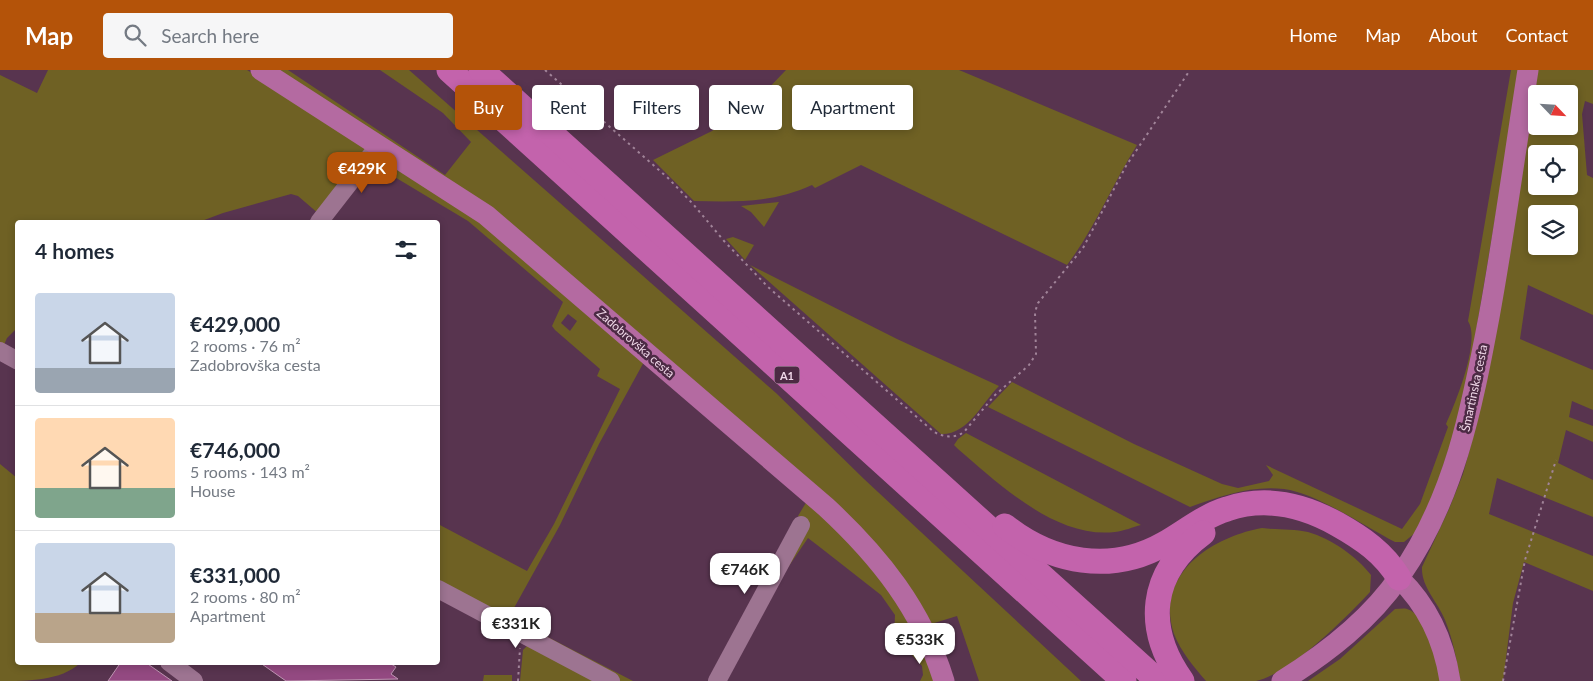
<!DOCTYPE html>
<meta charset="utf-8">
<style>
body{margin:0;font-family:Lato,sans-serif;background:#f6f6f7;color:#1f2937;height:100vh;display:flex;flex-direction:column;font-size:19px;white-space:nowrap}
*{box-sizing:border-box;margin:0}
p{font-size:16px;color:#747a83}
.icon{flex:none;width:28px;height:28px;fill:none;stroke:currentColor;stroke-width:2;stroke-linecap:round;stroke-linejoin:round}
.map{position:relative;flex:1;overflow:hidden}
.drawer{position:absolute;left:15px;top:150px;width:425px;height:445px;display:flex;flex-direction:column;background:#fff;border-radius:5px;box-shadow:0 2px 8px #0003}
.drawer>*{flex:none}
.guide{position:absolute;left:455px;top:15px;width:475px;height:45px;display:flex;gap:10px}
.needle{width:32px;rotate:115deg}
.controls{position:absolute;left:1528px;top:15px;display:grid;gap:10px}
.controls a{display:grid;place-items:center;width:50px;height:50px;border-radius:5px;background:#fff;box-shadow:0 2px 8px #0003;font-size:25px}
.price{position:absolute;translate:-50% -42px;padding:0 11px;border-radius:10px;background:#fff;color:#222;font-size:16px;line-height:32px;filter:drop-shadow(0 1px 2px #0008)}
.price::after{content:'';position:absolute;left:50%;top:30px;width:15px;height:11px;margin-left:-8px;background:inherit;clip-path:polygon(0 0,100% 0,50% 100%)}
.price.selected{background:#b45309;color:#fff}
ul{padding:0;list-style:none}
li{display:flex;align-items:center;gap:15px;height:125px;padding:0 20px}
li+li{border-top:1px solid #e0e1e3}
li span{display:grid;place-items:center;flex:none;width:140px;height:100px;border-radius:5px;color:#555}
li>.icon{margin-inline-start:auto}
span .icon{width:60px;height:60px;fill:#fffc;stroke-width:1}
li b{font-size:21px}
h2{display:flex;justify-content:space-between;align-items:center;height:60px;padding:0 20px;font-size:21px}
.tag{padding:0 18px;border-radius:5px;background:#fff;box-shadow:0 2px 8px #0003;font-size:18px;line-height:45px}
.tag.selected{background:#b45309;color:#fff}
header{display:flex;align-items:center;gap:30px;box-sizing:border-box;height:70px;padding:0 25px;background:#b45309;color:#fff}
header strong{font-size:24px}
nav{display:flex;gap:28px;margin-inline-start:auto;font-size:18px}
.search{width:350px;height:45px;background:#f6f6f7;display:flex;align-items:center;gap:12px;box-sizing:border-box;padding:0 18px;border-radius:5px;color:#747a83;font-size:19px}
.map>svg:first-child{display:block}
.green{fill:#6f6124;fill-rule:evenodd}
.building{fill:#934981;stroke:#c095b4}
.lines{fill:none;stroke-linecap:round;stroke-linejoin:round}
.path{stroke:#a18499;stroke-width:2;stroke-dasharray:2.5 4;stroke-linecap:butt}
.minor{stroke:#9d7491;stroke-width:18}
.major{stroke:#b46aa1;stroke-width:21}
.highway{stroke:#c363ac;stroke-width:25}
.labels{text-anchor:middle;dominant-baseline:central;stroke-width:5;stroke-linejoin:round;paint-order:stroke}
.shield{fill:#4c2a44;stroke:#bfa4b8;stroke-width:1}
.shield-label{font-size:11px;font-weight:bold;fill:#f0d9e9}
.street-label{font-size:12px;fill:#f0d9e9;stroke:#4c2a44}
</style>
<header>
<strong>Map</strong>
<div class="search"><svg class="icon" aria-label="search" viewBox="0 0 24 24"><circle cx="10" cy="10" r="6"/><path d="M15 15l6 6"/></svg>Search here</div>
<nav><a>Home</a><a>Map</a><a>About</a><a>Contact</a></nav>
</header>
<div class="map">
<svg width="1593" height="611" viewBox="0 0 1593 611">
<rect width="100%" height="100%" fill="#58344f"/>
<g class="green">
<polygon points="48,0 247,0 363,72 367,83 319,144 298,126 291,124 223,143 199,152 18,152 17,258 7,268 3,277 0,276 0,5 37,23"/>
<polygon points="278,0 288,0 445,105 471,72 443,43 380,0 409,0 776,323 864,409 1081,611 979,611 957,546 931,554 669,292"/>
<path d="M786,0H959L1137,75C1113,113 1094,160 1067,195L861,95L815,118L812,115C773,133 737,132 694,131L653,90L712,61L762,25Z"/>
<path d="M1511,0H1520L1464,333L1435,420L1415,463L1404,472H1395C1366,457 1316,423 1284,419C1252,415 1220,426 1190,437L988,337L1012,312L1134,374L1222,414L1238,418L1269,411L1273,405L1266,395L1402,459L1420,434L1448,357L1446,354C1455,334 1481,271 1468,251Z"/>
<path d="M1535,0H1593V34L1585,31L1582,44L1587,105L1593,108V245L1528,215L1520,269L1593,300V340L1572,331L1569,347L1593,356V372L1566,360L1558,393L1593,410V447L1497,408L1489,444L1593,486V521L1524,492L1513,533L1503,611H1460C1457,590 1453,570 1445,550C1438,532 1421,517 1422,497L1449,439L1463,404L1473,367ZM1536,24H1569V56H1536ZM1536,84H1569V116H1536ZM1536,144H1569V176H1536Z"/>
<path d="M379,91H388L476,147L645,290L599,374L560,455L509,547L633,611H620L438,515V454L527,501L554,454L620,319L597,306L600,299L555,260L552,256L563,232L468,151L373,94ZM568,244L577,251L570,261L561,253Z"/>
<polygon points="779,132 764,157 751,142 741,136"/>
<polygon points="733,167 754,175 745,190 726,169"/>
<path d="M750,195L897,269L999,316C982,333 968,365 941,364Z"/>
<path d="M966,363L1141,455C1133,457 1124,461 1115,462C1056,469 999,414 958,379L954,375L958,369Z"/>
<path d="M0,394L17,408L18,592L80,593C61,611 28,611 0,611Z"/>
<polygon points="807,431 840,459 913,552 935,611 920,611 923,605 922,596 894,566 895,545 881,525 821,478 808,468 778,512 808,452 798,446"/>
<path d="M1262,458C1277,460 1294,459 1308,462C1332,469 1356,486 1371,505L1370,522C1346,548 1290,604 1256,611C1241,611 1222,611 1206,611C1194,597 1181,582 1174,564C1154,504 1212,467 1262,458Z"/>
<path d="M1395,539C1399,539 1404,538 1407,539C1428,545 1436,593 1441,611H1308L1340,589Z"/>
<polygon points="529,574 602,611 520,611 523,580"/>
<polygon points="484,605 512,605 512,611 483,611"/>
</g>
<g class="building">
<polygon points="121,592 145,592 172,611 108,611"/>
<polygon points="259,592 388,592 396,597 391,604 398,609 286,611"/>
</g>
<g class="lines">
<g class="path">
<path d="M545,0L668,108L693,134L724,171L768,217L934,362C944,367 954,369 964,362L994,326L1029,295L1036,284L1035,242L1038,233L1083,178L1126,96L1190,0"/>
<polyline points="518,611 520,578"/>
<polyline points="1503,611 1525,490 1556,390"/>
</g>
<g class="minor">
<polyline points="319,152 379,75"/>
<polyline points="0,281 18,291"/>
<polyline points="438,519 611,611"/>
<polyline points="169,592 194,611"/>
<polyline points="717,611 801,455"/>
</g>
<g class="major">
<path d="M261,0L486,145L826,437C880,487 922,540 944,611"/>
<path d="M1399,508C1428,536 1444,571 1450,611"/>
<path d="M1282,611C1327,583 1370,550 1400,506C1454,429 1472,338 1489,247C1504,165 1515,82 1528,0"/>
</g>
<g class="highway">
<polyline points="449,0 1124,611"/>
<polyline points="481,0 1158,611"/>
<path d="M1005,456C1052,493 1111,504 1164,474C1185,462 1204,446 1227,439C1265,426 1303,435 1337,454C1362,468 1384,483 1399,508"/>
<path d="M1182,611C1144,558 1149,503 1203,463"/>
</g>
</g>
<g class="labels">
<rect class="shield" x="774.5" y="296.5" width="25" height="17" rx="4"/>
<g class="shield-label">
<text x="787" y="305">A1</text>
</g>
<g class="street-label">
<text transform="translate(636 273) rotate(41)">Zadobrovška cesta</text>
<text transform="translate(1474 318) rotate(-78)">Šmartinska cesta</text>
</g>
</g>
</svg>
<div class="controls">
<a><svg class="needle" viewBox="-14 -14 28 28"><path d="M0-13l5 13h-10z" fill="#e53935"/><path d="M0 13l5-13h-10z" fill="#747a83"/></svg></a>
<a><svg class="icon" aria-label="locate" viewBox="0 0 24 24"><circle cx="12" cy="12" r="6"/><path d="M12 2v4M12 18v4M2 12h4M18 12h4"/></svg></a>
<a><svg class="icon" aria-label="layers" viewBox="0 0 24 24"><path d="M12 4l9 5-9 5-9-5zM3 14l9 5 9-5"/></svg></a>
</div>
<b class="price selected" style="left:362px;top:124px">€429K</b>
<b class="price" style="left:745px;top:525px">€746K</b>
<b class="price" style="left:516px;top:579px">€331K</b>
<b class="price" style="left:920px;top:595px">€533K</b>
<div class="guide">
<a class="tag selected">Buy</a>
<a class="tag">Rent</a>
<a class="tag">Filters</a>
<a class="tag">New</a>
<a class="tag">Apartment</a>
</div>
<section class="drawer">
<h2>4 homes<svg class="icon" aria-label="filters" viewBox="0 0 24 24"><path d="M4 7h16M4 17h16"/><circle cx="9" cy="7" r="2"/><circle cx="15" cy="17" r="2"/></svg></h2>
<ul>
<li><span style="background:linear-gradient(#c9d6e8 75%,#9aa5b1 0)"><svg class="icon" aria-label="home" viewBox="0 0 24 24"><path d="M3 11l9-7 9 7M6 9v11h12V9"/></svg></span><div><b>€429,000</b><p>2 rooms · 76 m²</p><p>Zadobrovška cesta</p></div></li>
<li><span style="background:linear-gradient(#ffd9b3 70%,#7fa58c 0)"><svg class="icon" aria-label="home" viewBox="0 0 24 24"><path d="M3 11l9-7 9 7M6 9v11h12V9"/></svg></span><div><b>€746,000</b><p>5 rooms · 143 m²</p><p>House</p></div></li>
<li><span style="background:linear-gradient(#c9d6e8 70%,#b9a48a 0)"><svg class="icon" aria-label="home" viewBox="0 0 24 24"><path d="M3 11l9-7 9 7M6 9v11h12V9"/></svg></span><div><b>€331,000</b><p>2 rooms · 80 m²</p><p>Apartment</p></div></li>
</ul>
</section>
</div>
